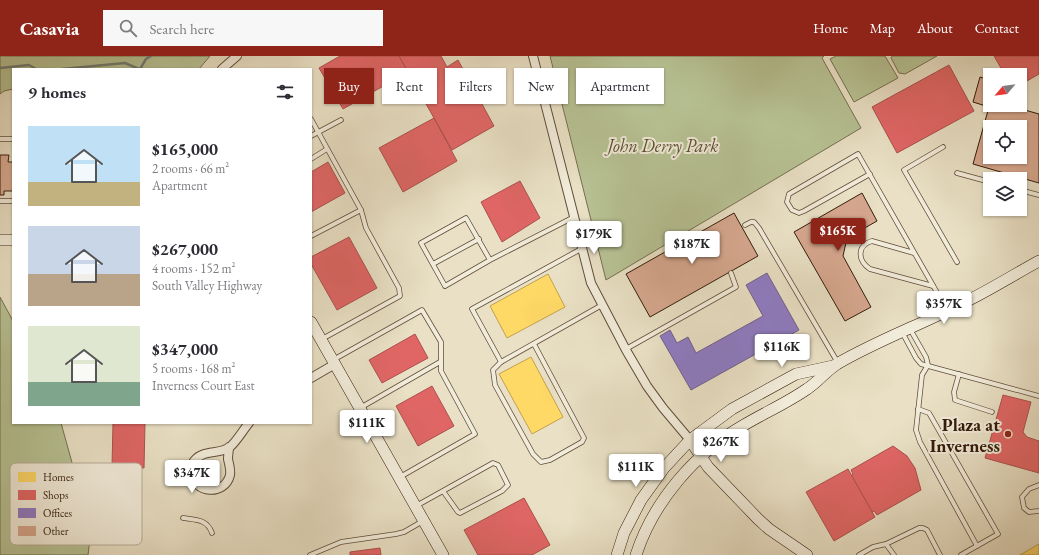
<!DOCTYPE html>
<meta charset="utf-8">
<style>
body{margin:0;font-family:"EB Garamond",serif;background:#f7f7f7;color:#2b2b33;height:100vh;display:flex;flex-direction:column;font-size:15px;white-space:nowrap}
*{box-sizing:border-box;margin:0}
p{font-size:13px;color:#7c7c81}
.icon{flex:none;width:22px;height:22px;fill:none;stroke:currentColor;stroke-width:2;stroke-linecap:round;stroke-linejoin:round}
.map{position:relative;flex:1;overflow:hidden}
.details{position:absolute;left:12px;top:12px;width:300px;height:356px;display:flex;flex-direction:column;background:#fff;border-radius:0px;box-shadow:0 1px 3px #0004}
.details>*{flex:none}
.guide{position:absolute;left:324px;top:12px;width:380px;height:36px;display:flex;gap:8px}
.needle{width:26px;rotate:241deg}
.tools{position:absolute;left:983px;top:12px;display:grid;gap:8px}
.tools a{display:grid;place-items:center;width:44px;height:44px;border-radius:0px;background:#fff;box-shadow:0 1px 3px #0004;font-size:20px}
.price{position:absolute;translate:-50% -34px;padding:0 9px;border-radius:4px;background:#fff;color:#222;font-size:13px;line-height:26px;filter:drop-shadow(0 1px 2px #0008)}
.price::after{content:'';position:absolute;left:50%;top:24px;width:12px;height:9px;margin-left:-6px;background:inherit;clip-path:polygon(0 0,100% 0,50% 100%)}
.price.current{background:#8f2418;color:#fff}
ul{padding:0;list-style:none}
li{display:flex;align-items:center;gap:12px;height:100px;padding:0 16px}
li span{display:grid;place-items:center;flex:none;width:112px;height:80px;border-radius:0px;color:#555}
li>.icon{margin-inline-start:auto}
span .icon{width:48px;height:48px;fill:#fffc;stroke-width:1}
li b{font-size:17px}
h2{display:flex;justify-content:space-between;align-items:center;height:48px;padding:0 16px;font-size:17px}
.tag{padding:0 14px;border-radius:0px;background:#fff;box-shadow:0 1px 3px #0004;font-size:14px;line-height:36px}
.tag.current{background:#8f2418;color:#fff}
header{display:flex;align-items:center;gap:24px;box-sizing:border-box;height:56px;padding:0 20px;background:#8f2418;color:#fff}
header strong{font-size:19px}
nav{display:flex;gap:22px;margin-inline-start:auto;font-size:14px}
.search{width:280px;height:36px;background:#f7f7f7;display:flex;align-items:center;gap:10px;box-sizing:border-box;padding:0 14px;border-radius:0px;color:#7c7c81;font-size:15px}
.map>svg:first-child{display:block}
.green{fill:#b7c294;stroke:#756f50}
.homes{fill:#ffd966;stroke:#c2a04b}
.shops{fill:#e06666;stroke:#ac504b}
.offices{fill:#8e7cc3;stroke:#735f8c}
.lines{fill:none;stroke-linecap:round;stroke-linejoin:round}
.stream{stroke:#707d73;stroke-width:2.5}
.building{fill:#d6a78e;stroke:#331c0b;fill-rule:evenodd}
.lane-casing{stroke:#604d3a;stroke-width:5.5}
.street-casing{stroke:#604d3a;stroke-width:10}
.secondary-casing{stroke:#331c0b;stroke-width:12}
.lane{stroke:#f1ebd9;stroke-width:4}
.street{stroke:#f1ebd9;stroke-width:8}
.secondary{stroke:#f1ebd9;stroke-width:11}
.poi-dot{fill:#8f2418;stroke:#f1ebd9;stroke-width:1.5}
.labels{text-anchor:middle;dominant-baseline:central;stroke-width:4;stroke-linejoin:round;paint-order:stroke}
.park-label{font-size:18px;font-style:italic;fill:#5b4e34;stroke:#f1ebd9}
.poi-label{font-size:18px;font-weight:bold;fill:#331c0b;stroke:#f1ebd9;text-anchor:end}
.key{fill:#f1ebd9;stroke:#b8ad9b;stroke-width:1}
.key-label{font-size:11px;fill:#331c0b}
</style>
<header>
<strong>Casavia</strong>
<div class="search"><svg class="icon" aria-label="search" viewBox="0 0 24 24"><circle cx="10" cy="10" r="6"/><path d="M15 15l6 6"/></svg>Search here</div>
<nav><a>Home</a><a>Map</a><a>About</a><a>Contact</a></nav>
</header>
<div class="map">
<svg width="1039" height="499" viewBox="0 0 1039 499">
<rect width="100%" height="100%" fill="#e9e0c5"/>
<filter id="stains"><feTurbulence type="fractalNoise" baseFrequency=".005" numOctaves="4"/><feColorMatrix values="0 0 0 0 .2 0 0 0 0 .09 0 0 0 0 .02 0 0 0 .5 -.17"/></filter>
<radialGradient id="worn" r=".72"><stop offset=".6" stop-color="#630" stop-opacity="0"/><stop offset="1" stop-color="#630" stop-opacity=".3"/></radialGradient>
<g class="green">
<polygon points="0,0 210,0 199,13 13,13 13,33 4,35 0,38"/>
<polygon points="550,0 824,0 822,2 861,72 606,224"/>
<polygon points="836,0 885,0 898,22 854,46 830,3"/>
<polygon points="892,0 937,0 905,18 899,17 891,2"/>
<polygon points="0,241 13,265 13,367 61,367 91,475 88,499 0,499"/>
</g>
<g class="homes">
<polygon points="548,218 565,251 507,282 490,250"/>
<polygon points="531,301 563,361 532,378 499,318"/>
<polygon points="1039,488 1039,499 1020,499"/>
</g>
<g class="shops">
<polygon points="340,0 399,0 408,16 343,53 319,12"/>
<polygon points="399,0 441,0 447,11 458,4 494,70 452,94"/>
<polygon points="994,0 1039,0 1039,18 1020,29 1020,19 1005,19"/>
<polygon points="949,9 974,55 897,97 872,51"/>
<polygon points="434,62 457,105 403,136 379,92"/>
<polygon points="328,106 345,137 311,156 311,116"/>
<polygon points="520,125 540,162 502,186 481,146"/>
<polygon points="349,181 377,232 337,254 311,208 311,201"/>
<polygon points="415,278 428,302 382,327 369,304"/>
<polygon points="432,330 454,370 418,390 396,350"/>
<polygon points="1003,339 1031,346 1023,376 1027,381 1039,385 1039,417 985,402"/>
<polygon points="113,367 145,367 144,412 133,411 133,421 120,421 120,411 112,411"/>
<polygon points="893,390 907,400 915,412 921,434 877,459 874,455 872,456 851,420 853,418 851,414"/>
<polygon points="848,413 875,461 834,485 806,436"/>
<polygon points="524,442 550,489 532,499 478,499 464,474"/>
<polygon points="380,492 381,499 350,499 350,496"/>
</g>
<polygon class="offices" points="767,217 799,274 691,334 660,280 670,274 677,287 688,281 696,297 763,260 746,229"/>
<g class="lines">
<g class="stream">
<polyline points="0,12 29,9 36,13"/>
<polyline points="62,13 125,7 139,13"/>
<polyline points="140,13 146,3 151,0"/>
</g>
</g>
<g class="building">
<path d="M980,21L990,24V49H1007L1039,58V127L973,108L989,51L973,46ZM990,71H1020V101H990Z"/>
<polygon points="0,99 9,99 8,106 13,106 13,135 4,135 4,139 0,139"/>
<polygon points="862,137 877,165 847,182 843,200 871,251 845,265 794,176"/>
<polygon points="734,157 758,200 650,261 626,218"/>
</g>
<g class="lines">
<g class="lane-casing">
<g id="lane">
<polyline points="311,63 361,154 366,172 399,232 400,240 322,283"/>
<polyline points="311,80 341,64"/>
<polyline points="0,83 13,83"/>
<polyline points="943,91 904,114 957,206"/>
<polyline points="311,103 327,93"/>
<polyline points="957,117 990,126"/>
<polyline points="870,118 804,155 799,157 792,154 787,146 789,138 858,98 947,254"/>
<polyline points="1020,134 1039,139"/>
<polyline points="0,145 13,145"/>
<polyline points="745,169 751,166 754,166 759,172 838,307"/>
<polyline points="311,180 361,154"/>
<polyline points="581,193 472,253 501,306 602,249"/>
<path d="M914,197L872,185C856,190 858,205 870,213L933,230"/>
<polyline points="490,204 445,230 421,187 466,162 490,204 574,161"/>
<polyline points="433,208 479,183"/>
<polyline points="910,273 926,301 928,309 922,319 916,374 920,386 977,490"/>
<polyline points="902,276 916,302 921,308 1039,340"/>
<polyline points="626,293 736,231 731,217"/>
<polyline points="333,304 422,254 441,286 441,315 475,378 400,421"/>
<polyline points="501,306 493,314 495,329 533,398 541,406 550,404 582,386 584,382 534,288"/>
<polyline points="959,318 954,336 955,344 992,356"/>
<polyline points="360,352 440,306"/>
<polyline points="918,353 929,357 998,478 961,499"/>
<polyline points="1039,429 1029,433 1022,441 1024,452 1029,456 1039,455"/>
<polyline points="416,450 493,407 498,409 508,429 502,435 460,457 458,456 443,435"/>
<path d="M183,462C196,464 207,463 212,477"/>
<polyline points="886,488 919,472 923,472 927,474 940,499"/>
<polyline points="310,499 341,486 396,478 404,476 423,465"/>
<polyline points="859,499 873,491 886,488 894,499"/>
</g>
</g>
<g class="street-casing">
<g id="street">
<polyline points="533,0 591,227 626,294 647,330 663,352 690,384"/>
<polyline points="222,13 237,0"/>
<polyline points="311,322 335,308"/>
<path d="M229,391C229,395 228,399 228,403C229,408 231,414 230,419C225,440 194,438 192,417C191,413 191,409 194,405C203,393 219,399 230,391C237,385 243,374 249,367"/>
</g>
</g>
<g class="secondary-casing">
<g id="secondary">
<polyline points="0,184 13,184"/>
<polyline points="311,266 443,499"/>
<polyline points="690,384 708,411 758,463 769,473 807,499"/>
<polyline points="617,499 624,477 641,444 664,412 690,384 732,353 796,318 833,310"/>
<path d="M636,499C653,446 695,397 744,369C764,357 787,347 807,333C818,326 826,315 837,308C878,284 923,268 965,246C990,234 1015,218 1039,205"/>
</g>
</g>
<use href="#lane" class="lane"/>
<use href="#street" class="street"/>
<use href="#secondary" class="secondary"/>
</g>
<circle class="poi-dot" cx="1008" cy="378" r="4"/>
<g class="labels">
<g class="park-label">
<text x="663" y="89">John Derry Park</text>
</g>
<g class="poi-label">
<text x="1000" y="368">Plaza at<tspan x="1000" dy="21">Inverness</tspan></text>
</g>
</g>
<rect x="10" y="407" width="132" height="82" rx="6" class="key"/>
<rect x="18" y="416" width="18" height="10" fill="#ffd966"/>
<rect x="18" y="434" width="18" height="10" fill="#e06666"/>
<rect x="18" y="452" width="18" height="10" fill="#8e7cc3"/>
<rect x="18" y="470" width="18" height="10" fill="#d6a78e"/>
<g class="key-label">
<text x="43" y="425">Homes</text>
<text x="43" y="443">Shops</text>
<text x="43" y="461">Offices</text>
<text x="43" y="479">Other</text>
</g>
<rect width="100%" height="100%" filter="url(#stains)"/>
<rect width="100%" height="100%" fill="url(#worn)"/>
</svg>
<div class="tools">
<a><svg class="needle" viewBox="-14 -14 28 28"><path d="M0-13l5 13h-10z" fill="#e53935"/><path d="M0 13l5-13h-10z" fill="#7c7c81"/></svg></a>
<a><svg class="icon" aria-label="locate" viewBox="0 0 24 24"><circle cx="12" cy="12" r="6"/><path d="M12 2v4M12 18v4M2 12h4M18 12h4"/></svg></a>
<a><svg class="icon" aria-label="layers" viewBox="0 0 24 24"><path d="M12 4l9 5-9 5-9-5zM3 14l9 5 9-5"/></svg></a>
</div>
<b class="price current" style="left:838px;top:196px">$165K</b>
<b class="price" style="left:594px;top:199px">$179K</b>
<b class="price" style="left:692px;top:209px">$187K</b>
<b class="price" style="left:944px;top:269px">$357K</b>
<b class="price" style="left:782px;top:312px">$116K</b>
<b class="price" style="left:367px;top:388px">$111K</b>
<b class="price" style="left:721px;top:407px">$267K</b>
<b class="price" style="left:636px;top:432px">$111K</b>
<b class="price" style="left:192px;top:438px">$347K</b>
<div class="guide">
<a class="tag current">Buy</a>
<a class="tag">Rent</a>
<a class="tag">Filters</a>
<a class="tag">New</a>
<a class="tag">Apartment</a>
</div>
<section class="details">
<h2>9 homes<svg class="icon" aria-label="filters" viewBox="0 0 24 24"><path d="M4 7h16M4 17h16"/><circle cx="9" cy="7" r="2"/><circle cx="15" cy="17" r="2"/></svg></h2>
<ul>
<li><span style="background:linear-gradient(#bfe0f5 70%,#c2b280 0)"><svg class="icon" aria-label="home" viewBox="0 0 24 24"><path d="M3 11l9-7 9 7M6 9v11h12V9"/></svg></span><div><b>$165,000</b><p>2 rooms · 66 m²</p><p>Apartment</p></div></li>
<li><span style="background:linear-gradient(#c9d6e8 60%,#b9a48a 0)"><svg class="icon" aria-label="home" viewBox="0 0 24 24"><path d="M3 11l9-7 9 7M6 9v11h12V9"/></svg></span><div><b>$267,000</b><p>4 rooms · 152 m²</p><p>South Valley Highway</p></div></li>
<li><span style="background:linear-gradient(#dfe7d0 70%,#7fa58c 0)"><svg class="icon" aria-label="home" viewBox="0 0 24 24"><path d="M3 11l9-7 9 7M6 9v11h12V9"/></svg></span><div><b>$347,000</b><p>5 rooms · 168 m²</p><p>Inverness Court East</p></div></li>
</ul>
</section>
</div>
